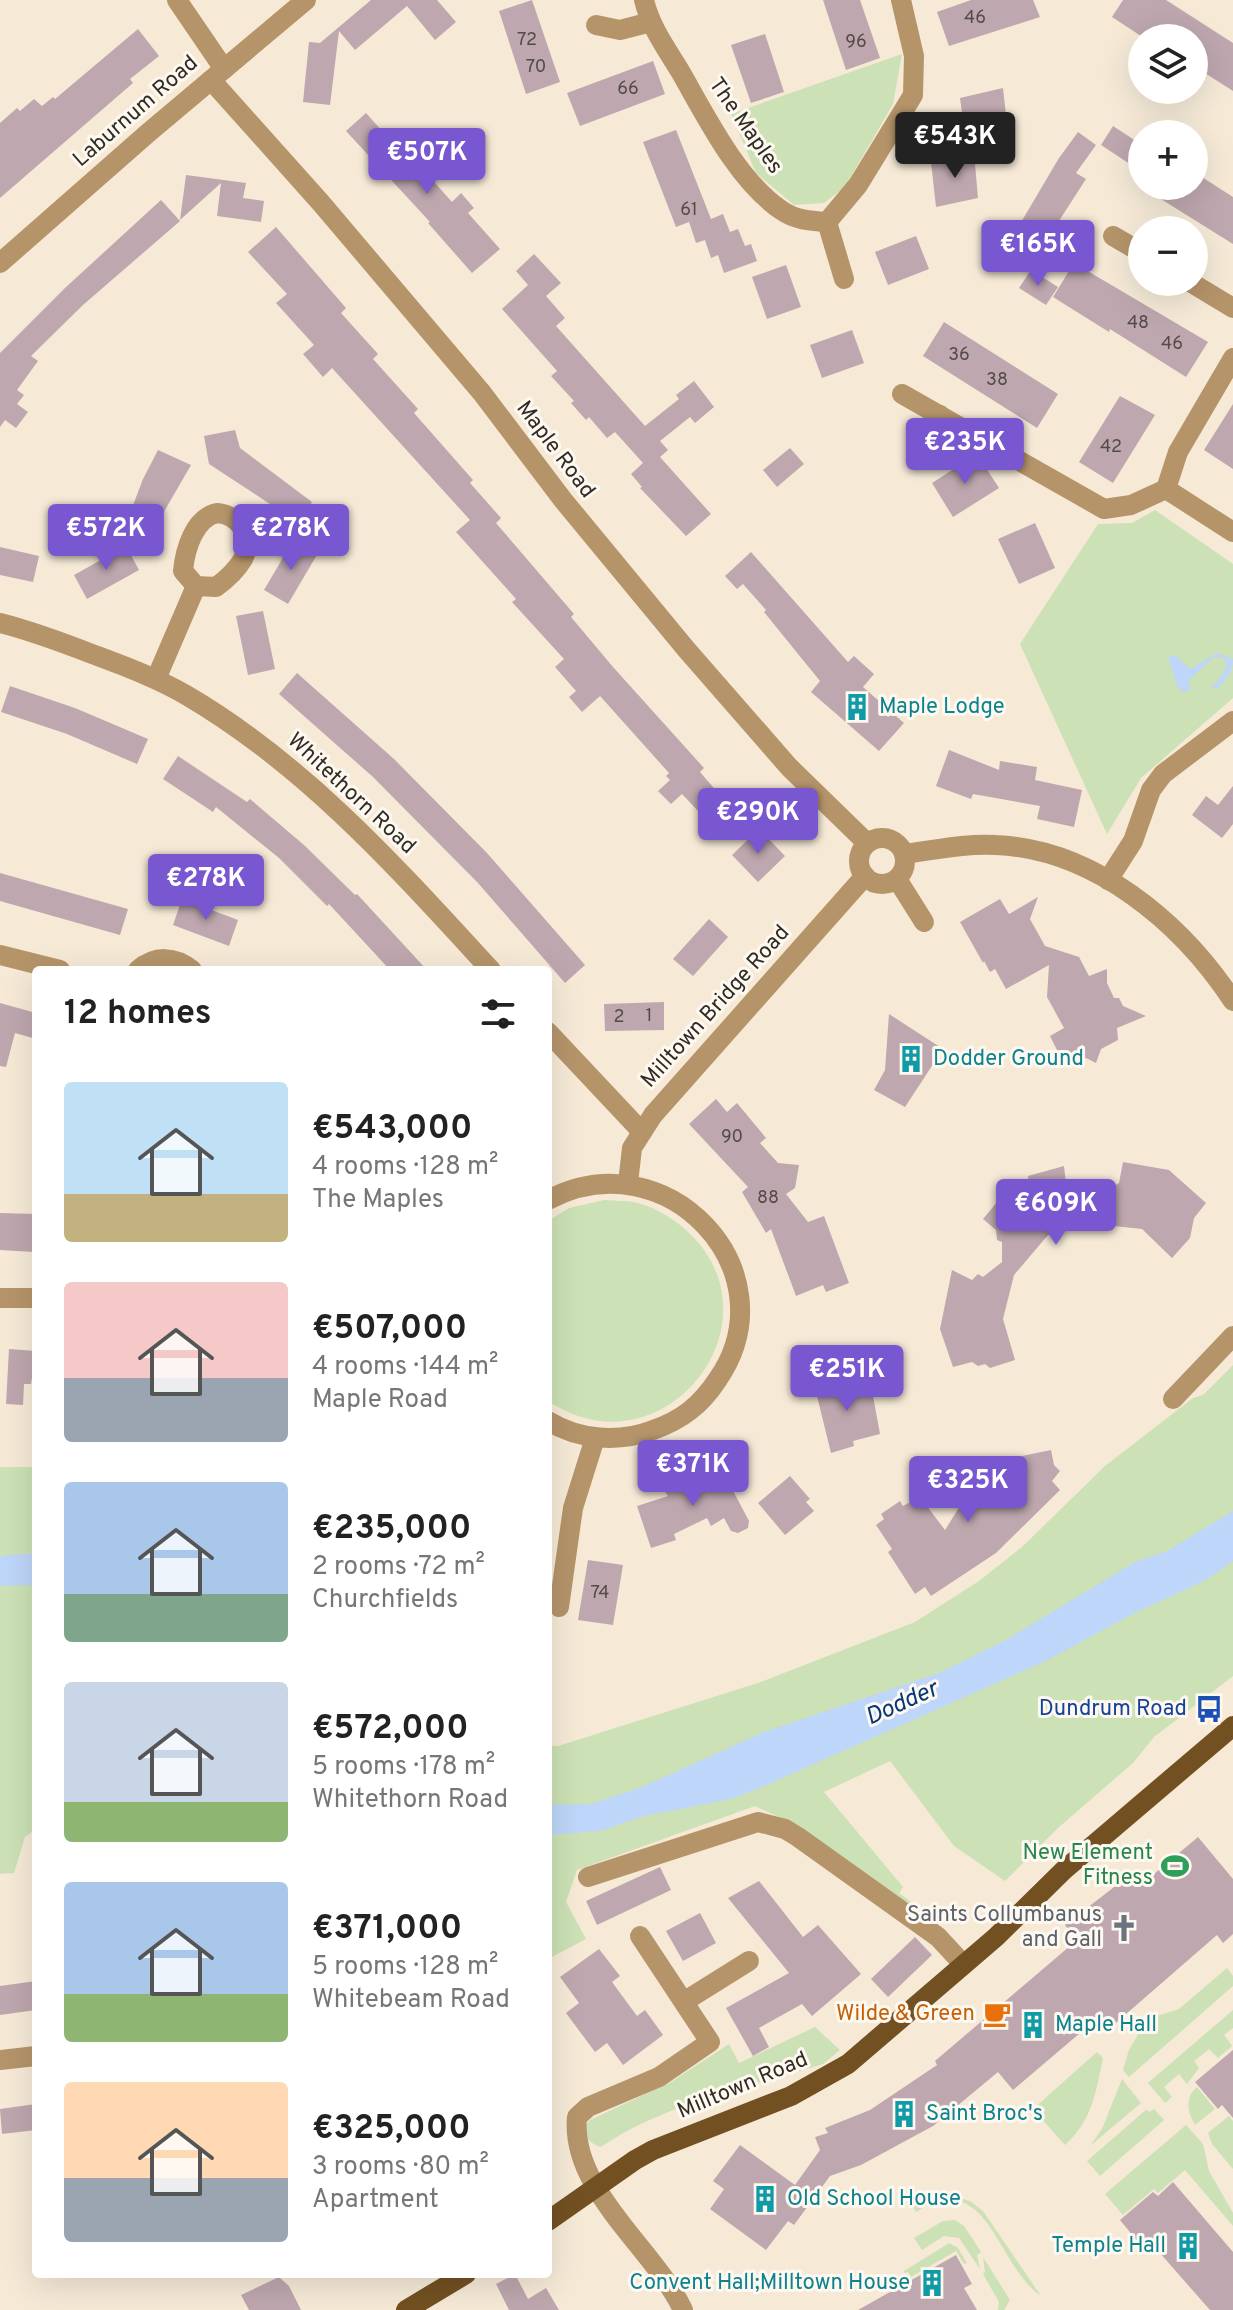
<!DOCTYPE html>
<meta charset="utf-8">
<style>
body{margin:0;font-family:Overpass,sans-serif;background:#f6f6f6;color:#222;height:100vh;display:flex;flex-direction:column;font-size:30px;white-space:nowrap}
*{box-sizing:border-box;margin:0}
p{font-size:26px;color:#767676}
.icon{flex:none;width:44px;height:44px;fill:none;stroke:currentColor;stroke-width:2;stroke-linecap:round;stroke-linejoin:round}
.map{position:relative;flex:1;overflow:hidden}
.details{position:absolute;left:32px;top:966px;width:520px;height:1312px;display:flex;flex-direction:column;background:#fff;border-radius:8px;box-shadow:0 8px 32px #0002}
.details>*{flex:none}
.fabs{position:absolute;left:1128px;top:24px;display:grid;gap:16px}
.fabs a{display:grid;place-items:center;width:80px;height:80px;border-radius:50%;background:#fff;box-shadow:0 8px 32px #0002;font-size:40px}
.price{position:absolute;translate:-50% -68px;padding:0 18px;border-radius:8px;background:#7957d1;color:#fff;font-size:26px;line-height:52px;filter:drop-shadow(0 2px 4px #0008)}
.price::after{content:'';position:absolute;left:50%;top:48px;width:24px;height:18px;margin-left:-12px;background:inherit;clip-path:polygon(0 0,100% 0,50% 100%)}
.price.on{background:#222;color:#fff}
ul{padding:0;list-style:none}
li{display:flex;align-items:center;gap:24px;height:200px;padding:0 32px}
li span{display:grid;place-items:center;flex:none;width:224px;height:160px;border-radius:8px;color:#555}
li>.icon{margin-inline-start:auto}
span .icon{width:96px;height:96px;fill:#fffc;stroke-width:1}
li b{font-size:34px}
h2{display:flex;justify-content:space-between;align-items:center;height:96px;padding:0 32px;font-size:34px}
.map>svg:first-child{display:block}
.green{fill:#cce1b5}
.water{fill:#bed6f9}
.building{fill:#bea7ae}
.lines{fill:none;stroke-linecap:round;stroke-linejoin:round}
.minor{stroke:#b5946a;stroke-width:20}
.major{stroke:#725021;stroke-width:20}
.labels{text-anchor:middle;dominant-baseline:central;stroke-width:6;stroke-linejoin:round;paint-order:stroke}
.number-label{font-size:18px;fill:#544a46}
.street-label{font-size:22px;fill:#302b24;stroke:#fdf8f0}
.culture-label{font-size:22px;fill:#0d838f;stroke:#fdf8f0;text-anchor:start}
.transit-label{font-size:22px;fill:#164399;stroke:#fdf8f0;text-anchor:end}
.leisure-label{font-size:22px;fill:#27864d;stroke:#fdf8f0;text-anchor:end}
.worship-label{font-size:22px;fill:#5b616d;stroke:#fdf8f0;text-anchor:end}
.food-label{font-size:22px;fill:#c56008;stroke:#fdf8f0;text-anchor:end}
.water-label{font-size:24px;font-style:italic;fill:#043779;stroke:#fdf8f0}
</style>
<div class="map">
<svg width="1233" height="2310" viewBox="0 0 1233 2310">
<rect width="100%" height="100%" fill="#f6ead7"/>
<g class="green">
<polygon points="902,54 893,104 845,187 824,203 794,205 756,173 731,114"/>
<polygon points="1155,510 1233,564 1233,698 1141,778 1107,834 1020,644 1098,524 1132,523"/>
<path d="M604,1200C616,1201 630,1200 641,1204C659,1209 675,1220 688,1232C785,1322 663,1478 548,1401V1221L569,1208Z"/>
<polygon points="1233,1365 1233,1676 1154,1737 1133,1763 1058,1828 1005,1881 954,1846 890,1761 824,1792 903,1887 899,1893 937,1922 932,1922 798,1826 755,1806 577,1870 566,1902 586,1939 548,1959 548,1746 558,1746 761,1682 915,1622 979,1581 1022,1547 1105,1466 1193,1398 1203,1395"/>
<polygon points="0,1467 36,1467 36,1829 25,1837 14,1873 0,1874"/>
<polygon points="1227,1968 1233,1976 1233,1986 1129,2077 1123,2070 1129,2050 1147,2019 1179,2009"/>
<polygon points="1233,2010 1233,2028 1224,2035 1232,2046 1218,2058 1209,2049 1194,2061 1199,2068 1187,2084 1179,2074 1164,2087 1172,2097 1165,2103 1148,2083"/>
<path d="M815,2027L840,2050L823,2064C749,2087 666,2103 601,2147C591,2144 585,2138 583,2128L590,2120L671,2082L729,2044L739,2063Z"/>
<path d="M1097,2052L1103,2058C1096,2092 1092,2121 1065,2145L1033,2109Z"/>
<polygon points="1122,2079 1141,2103 1090,2146 1102,2129"/>
<path d="M1197,2087L1215,2109L1195,2125C1187,2112 1185,2097 1197,2087Z"/>
<polygon points="1147,2109 1149,2112 1154,2109 1164,2120 1100,2176 1087,2161"/>
<polygon points="1229,2116 1233,2121 1233,2169 1212,2144 1208,2133"/>
<polygon points="1186,2125 1203,2144 1209,2171 1233,2213 1233,2226 1185,2170 1158,2193 1154,2189 1123,2215 1105,2194"/>
<path d="M949,2195L970,2201L983,2211L1041,2296C996,2266 988,2165 916,2212L909,2200Z"/>
<polygon points="955,2220 964,2226 981,2252 977,2255 980,2269 959,2238 944,2236 922,2250 914,2238 943,2221"/>
<polygon points="949,2243 958,2248 967,2263 964,2264 956,2251 911,2277 908,2272 905,2273 904,2271"/>
<polygon points="983,2257 1010,2300 1004,2310 998,2310 999,2302 983,2274 985,2272"/>
</g>
<g class="water">
<path d="M1217,653L1233,659C1233,673 1227,679 1216,689L1212,686C1220,679 1226,672 1227,660L1215,656L1189,680L1190,690L1183,692L1178,688L1168,658L1175,655L1190,669Z"/>
<polygon points="1233,1511 1233,1561 1206,1580 1131,1615 1046,1661 762,1787 731,1799 644,1816 600,1831 548,1835 548,1805 591,1804 642,1787 764,1732 939,1673 1004,1641 1135,1562 1167,1551"/>
<polygon points="36,1553 36,1585 0,1586 0,1556"/>
</g>
<g class="building">
<polygon points="371,0 437,0 456,22 435,40 407,6 355,50 339,31 330,105 303,102 309,42 320,43"/>
<polygon points="532,0 560,82 526,94 499,11"/>
<polygon points="823,0 860,0 880,58 846,70"/>
<polygon points="971,0 1033,0 1040,17 949,46 937,12"/>
<polygon points="1123,0 1166,0 1233,43 1233,91 1194,66 1194,38 1144,38 1112,17"/>
<polygon points="138,29 159,56 130,79 133,83 0,198 0,123 17,108 20,111 34,99 42,106 53,97 55,99"/>
<polygon points="765,34 784,92 751,103 731,45"/>
<polygon points="653,61 665,94 580,126 567,93"/>
<polygon points="1003,88 1008,133 966,142 960,98"/>
<polygon points="366,113 409,161 412,157 452,202 461,193 474,208 468,213 500,249 472,273 428,223 430,222 346,131"/>
<polygon points="1113,126 1142,145 1142,172 1101,145"/>
<polygon points="676,130 711,219 723,214 730,232 738,229 745,246 751,244 757,261 724,273 718,255 711,258 705,240 696,243 689,222 676,227 643,142"/>
<polygon points="1078,132 1096,145 1076,173 1086,179 1026,272 1001,256 1059,158"/>
<polygon points="974,153 978,198 936,207 931,162"/>
<polygon points="1194,172 1233,197 1233,244 1140,186 1194,186"/>
<polygon points="186,175 246,183 243,198 264,201 261,222 217,216 221,183 180,220"/>
<polygon points="161,200 180,221 83,305 31,356 38,361 17,390 24,395 17,404 28,412 16,428 5,420 0,427 0,353 65,288"/>
<polygon points="276,227 346,308 341,313 378,354 373,359 418,409 414,413 473,480 470,483 501,518 496,523 574,614 571,617 613,667 704,768 700,772 719,794 699,812 682,794 671,804 658,791 670,780 666,776 669,773 600,696 582,712 569,697 576,691 555,667 564,659 512,602 516,599 456,532 470,520 332,368 323,377 303,354 314,345 276,303 287,294 248,252"/>
<polygon points="916,236 929,269 888,285 875,252"/>
<polygon points="534,254 561,283 546,296 565,318 556,326 645,426 679,399 676,395 694,381 714,407 695,423 690,417 660,441 668,450 660,457 711,514 686,536 640,488 642,487 631,474 643,463 615,432 607,438 589,417 586,420 571,403 574,401 551,376 557,371 502,309 528,285 516,271"/>
<polygon points="1074,263 1208,342 1186,377 1110,329 1109,332 1053,297"/>
<polygon points="786,265 801,307 767,319 752,277"/>
<polygon points="1031,270 1058,287 1046,305 1019,288"/>
<polygon points="944,322 1058,394 1037,428 923,356"/>
<polygon points="852,330 864,363 822,378 810,345"/>
<polygon points="1120,396 1155,415 1113,483 1079,462"/>
<polygon points="1233,404 1233,469 1204,450"/>
<polygon points="235,430 240,448 312,502 299,523 209,464 204,436"/>
<polygon points="790,448 804,464 777,487 763,470"/>
<polygon points="158,450 191,465 154,529 129,516 143,479"/>
<polygon points="977,454 999,488 953,517 932,483"/>
<polygon points="1035,523 1055,568 1019,584 998,539"/>
<polygon points="294,539 318,553 288,604 264,590"/>
<polygon points="126,546 139,570 87,599 74,575"/>
<polygon points="0,547 39,556 33,582 0,575"/>
<polygon points="751,552 848,662 854,656 874,674 863,687 904,723 879,751 811,692 820,681 764,612 766,610 743,584 737,589 725,576"/>
<polygon points="263,611 275,669 248,675 236,616"/>
<polygon points="297,673 394,759 487,853 585,965 565,983 478,883 373,777 279,694"/>
<polygon points="10,686 75,708 148,739 137,764 67,734 1,712"/>
<polygon points="949,750 999,770 1000,761 1037,767 1035,780 1082,790 1074,827 1037,819 1040,806 973,794 971,799 936,786"/>
<polygon points="178,756 247,802 250,799 304,845 355,895 357,894 427,970 390,970 329,904 327,906 279,858 216,807 213,812 163,779"/>
<polygon points="1233,786 1233,824 1222,838 1192,815 1206,796 1218,805"/>
<polygon points="759,829 785,856 758,882 732,855"/>
<polygon points="0,873 128,909 120,935 0,901"/>
<polygon points="1038,897 1030,919 1045,946 1079,957 1089,976 1107,969 1107,983 1114,998 1119,998 1123,1006 1146,1016 1117,1028 1118,1040 1101,1049 1096,1063 1086,1058 1066,1068 1050,1036 1064,1028 1047,997 1049,965 1006,989 995,969 990,972 984,961 983,963 960,922 1000,899 1009,914"/>
<polygon points="182,899 238,920 229,946 173,925"/>
<polygon points="709,919 728,937 693,976 673,959"/>
<polygon points="664,1002 664,1030 605,1031 604,1004"/>
<polygon points="0,1003 36,1013 36,1039 15,1033 6,1067 0,1066"/>
<polygon points="889,1014 943,1049 905,1107 874,1090 885,1070"/>
<polygon points="716,1099 727,1112 737,1103 766,1138 760,1143 778,1163 799,1165 795,1188 786,1194 808,1222 824,1216 849,1283 826,1292 823,1285 796,1296 771,1229 766,1233 742,1192 748,1187 689,1124"/>
<polygon points="1123,1162 1169,1170 1206,1203 1194,1218 1190,1238 1172,1258 1142,1229 1095,1224 1048,1235 1014,1275 1003,1319 1015,1360 990,1368 985,1364 978,1366 972,1362 953,1367 940,1329 952,1270 972,1280 978,1274 983,1277 1002,1262 1002,1242 997,1240 996,1230 983,1219 1007,1190 1031,1211 1028,1176 1064,1166 1066,1183 1074,1188 1076,1196 1105,1210 1107,1196 1112,1194 1114,1186 1119,1183"/>
<polygon points="0,1213 36,1214 34,1252 0,1250"/>
<polygon points="9,1349 36,1351 36,1378 32,1378 31,1384 24,1384 23,1405 6,1404"/>
<polygon points="839,1378 841,1385 865,1379 870,1397 873,1396 880,1434 853,1441 854,1446 831,1453 814,1384"/>
<polygon points="1051,1450 1054,1465 1060,1471 1052,1481 1060,1490 996,1553 931,1596 925,1587 915,1594 888,1552 892,1549 876,1525 884,1519 881,1514 900,1501 903,1506 920,1497 945,1530 962,1503 998,1467 1002,1471 1013,1458"/>
<polygon points="711,1468 714,1472 721,1468 749,1521 748,1528 738,1533 731,1531 724,1518 711,1526 707,1518 674,1534 676,1540 651,1548 637,1506 668,1496 665,1492"/>
<polygon points="790,1476 810,1499 806,1502 814,1511 785,1535 758,1503"/>
<polygon points="588,1560 623,1565 613,1625 578,1620"/>
<polygon points="1198,1837 1233,1879 1233,1934 1223,1943 1217,1935 1110,2028 1100,2016 1013,2090 998,2072 933,2126 861,2165 830,2176 794,2225 788,2221 766,2250 710,2209 724,2189 713,2181 740,2145 795,2185 820,2150 815,2137 828,2133 825,2128 870,2110 937,2065 935,2061 1077,1940 1065,1925 1131,1874 1141,1885"/>
<polygon points="660,1867 671,1890 597,1925 586,1901"/>
<polygon points="759,1881 803,1937 818,1925 861,1974 812,2016 802,2004 759,2028 769,2047 753,2056 726,2008 789,1973 728,1898"/>
<polygon points="700,1913 716,1943 683,1961 666,1931"/>
<polygon points="915,1937 932,1955 888,1997 871,1979"/>
<polygon points="599,1949 620,1976 612,1982 637,2016 645,2010 663,2035 623,2065 607,2043 595,2052 566,2013 579,2003 560,1977"/>
<polygon points="36,1981 36,2010 0,2015 0,1986"/>
<polygon points="1233,2050 1233,2118 1222,2105 1218,2109 1195,2082"/>
<polygon points="36,2104 36,2130 2,2134 0,2109"/>
<polygon points="1173,2182 1233,2252 1233,2310 1210,2310 1159,2252 1156,2254 1147,2244 1143,2248 1120,2220 1153,2192 1158,2196"/>
<polygon points="956,2255 972,2284 964,2288 977,2310 858,2310"/>
<polygon points="515,2274 528,2299 546,2288 559,2310 509,2310 496,2284"/>
<polygon points="279,2277 289,2286 301,2310 249,2310 241,2295"/>
</g>
<g class="lines">
<g class="minor">
<polyline points="177,0 224,69"/>
<path d="M644,0C650,26 666,48 680,71C706,116 737,180 781,210C795,220 810,221 827,222L858,185L913,95L914,56L901,0"/>
<polyline points="596,25 620,30 651,22"/>
<polyline points="211,80 321,203 482,393 563,500 686,649 789,767 867,843"/>
<polyline points="827,222 844,279"/>
<polyline points="1113,236 1142,253"/>
<polyline points="0,263 148,133 306,0"/>
<polyline points="1190,282 1233,308"/>
<polyline points="902,394 1104,509 1131,505 1166,489 1178,452 1233,358"/>
<polyline points="923,443 940,415"/>
<polyline points="1166,489 1233,532"/>
<path d="M217,513C240,515 254,537 243,559C236,571 227,579 216,587L196,586L183,571C185,550 194,518 217,513Z"/>
<path d="M0,623C32,631 61,642 92,654C124,666 157,678 186,695C306,765 398,869 491,970"/>
<polyline points="156,679 196,586"/>
<circle cx="882" cy="861" r="23"/>
<path d="M905,854C935,850 966,843 996,845C1094,849 1181,922 1233,1001"/>
<polyline points="897,879 924,922"/>
<polyline points="1108,880 1133,841 1151,790 1163,774 1233,721"/>
<polyline points="0,955 60,970"/>
<path d="M138,970C155,955 175,956 192,970"/>
<polyline points="548,1032 642,1132"/>
<polyline points="628,1183 632,1148 653,1115 865,876"/>
<path d="M548,1200C666,1137 792,1271 718,1379C701,1405 682,1420 653,1430C619,1443 579,1440 548,1421"/>
<polyline points="0,1298 36,1298"/>
<polyline points="1173,1399 1233,1336"/>
<polyline points="559,1607 573,1508 595,1438"/>
<polyline points="588,1877 758,1822 785,1829 798,1837 938,1937 963,1964"/>
<path d="M640,1936L710,2042L659,2077L588,2107L577,2117C570,2190 654,2248 683,2310"/>
<polyline points="685,2001 749,1961"/>
<polyline points="0,2060 36,2056"/>
</g>
<g class="major">
<polyline points="548,2221 635,2160 653,2150 791,2096 848,2064 996,1937 1064,1870 1233,1726"/>
<polyline points="406,2310 466,2274"/>
</g>
</g>
<defs>
<g id="building-bare" transform="scale(2.16)"><path d="M-4-6H4V6H1V3H-1V6H-4ZM-2.5-4.3h1.7v1.8h-1.7ZM.8-4.3h1.7v1.8H.8ZM-2.5-1h1.7V.8h-1.7ZM.8-1h1.7V.8H.8Z" fill="#0f9aa8" stroke="#fdf8f0" stroke-width="2.5" paint-order="stroke"/></g>
<g id="bus-bare" transform="scale(2.16)"><path d="M-5-6H5V4H4V6H2V4H-2V6H-4V4H-5ZM-3.5-4V0h7V-4ZM-3.5 1.2v1.5H-2V1.2ZM2 1.2v1.5H3.5V1.2Z" fill="#1a4fb4" stroke="#fdf8f0" stroke-width="2.5" paint-order="stroke"/></g>
<g id="stadium-bare" transform="scale(2.16)"><path d="M0-5a6.5 5 0 1 0 0 10a6.5 5 0 1 0 0-10ZM-3.5-1.8h7v3.6h-7Z" fill="#2e9e5b" stroke="#fdf8f0" stroke-width="2.5" paint-order="stroke"/></g>
<g id="church-bare" transform="scale(2.16)"><path d="M-1.2-6h2.4v3.5h3.3v2.4h-3.3V6h-2.4V-.1h-3.3v-2.4h3.3Z" fill="#6b7280" stroke="#fdf8f0" stroke-width="2.5" paint-order="stroke"/></g>
<g id="cafe-bare" transform="scale(2.16)"><path d="M-5.5-4.5H6V0H3Q3 3.5 0 3.5H-2.5Q-5.5 3.5-5.5 0ZM3-3.2v2h1.7v-2ZM-6 4.5H4V6H-6Z" fill="#e8710a" stroke="#fdf8f0" stroke-width="2.5" paint-order="stroke"/></g>
</defs>
<g fill-rule="evenodd">
<use href="#building-bare" x="857" y="707"/>
<use href="#building-bare" x="911" y="1059"/>
<use href="#bus-bare" x="1209" y="1709"/>
<use href="#stadium-bare" x="1175" y="1866"/>
<use href="#church-bare" x="1124" y="1928"/>
<use href="#cafe-bare" x="997" y="2014"/>
<use href="#building-bare" x="1033" y="2025"/>
<use href="#building-bare" x="904" y="2114"/>
<use href="#building-bare" x="765" y="2199"/>
<use href="#building-bare" x="1188" y="2246"/>
<use href="#building-bare" x="932" y="2283"/>
</g>
<g class="labels">
<g class="number-label">
<text x="975" y="18">46</text>
<text x="527" y="40">72</text>
<text x="856" y="42">96</text>
<text x="536" y="67">70</text>
<text x="628" y="89">66</text>
<text x="689" y="210">61</text>
<text x="1138" y="323">48</text>
<text x="1172" y="344">46</text>
<text x="959" y="355">36</text>
<text x="997" y="380">38</text>
<text x="1111" y="447">42</text>
<text x="649" y="1016">1</text>
<text x="619" y="1017">2</text>
<text x="732" y="1137">90</text>
<text x="768" y="1198">88</text>
<text x="600" y="1593">74</text>
</g>
<g class="street-label">
<text transform="translate(136 112) rotate(-41)">Laburnum Road</text>
<text transform="translate(745 126) rotate(55)">The Maples</text>
<text transform="translate(555 450) rotate(53)">Maple Road</text>
<text transform="translate(351 794) rotate(43)">Whitethorn Road</text>
<text transform="translate(716 1007) rotate(-48)">Milltown Bridge Road</text>
<text transform="translate(743 2086) rotate(-23)">Milltown Road</text>
</g>
<g class="culture-label">
<text x="879" y="707">Maple Lodge</text>
<text x="933" y="1059">Dodder Ground</text>
<text x="1055" y="2025">Maple Hall</text>
<text x="926" y="2114">Saint Broc's</text>
<text x="787" y="2199">Old School House</text>
<text x="1166" y="2246" text-anchor="end">Temple Hall</text>
<text x="910" y="2283" text-anchor="end">Convent Hall;Milltown House</text>
</g>
<g class="transit-label">
<text x="1187" y="1709">Dundrum Road</text>
</g>
<g class="leisure-label">
<text x="1153" y="1853">New Element<tspan x="1153" dy="25">Fitness</tspan></text>
</g>
<g class="worship-label">
<text x="1102" y="1915">Saints Collumbanus<tspan x="1102" dy="25">and Gall</tspan></text>
</g>
<g class="food-label">
<text x="975" y="2014">Wilde &amp; Green</text>
</g>
<g class="water-label">
<text transform="translate(902 1704) rotate(-24)">Dodder</text>
</g>
</g>
</svg>
<div class="fabs">
<a><svg class="icon" aria-label="layers" viewBox="0 0 24 24"><path d="M12 4l9 5-9 5-9-5zM3 14l9 5 9-5"/></svg></a>
<a>+</a>
<a>−</a>
</div>
<b class="price on" style="left:955px;top:180px">€543K</b>
<b class="price" style="left:427px;top:196px">€507K</b>
<b class="price" style="left:1038px;top:288px">€165K</b>
<b class="price" style="left:965px;top:486px">€235K</b>
<b class="price" style="left:106px;top:572px">€572K</b>
<b class="price" style="left:291px;top:572px">€278K</b>
<b class="price" style="left:758px;top:856px">€290K</b>
<b class="price" style="left:206px;top:922px">€278K</b>
<b class="price" style="left:1056px;top:1247px">€609K</b>
<b class="price" style="left:847px;top:1413px">€251K</b>
<b class="price" style="left:693px;top:1508px">€371K</b>
<b class="price" style="left:968px;top:1524px">€325K</b>
<section class="details">
<h2>12 homes<svg class="icon" aria-label="filters" viewBox="0 0 24 24"><path d="M4 7h16M4 17h16"/><circle cx="9" cy="7" r="2"/><circle cx="15" cy="17" r="2"/></svg></h2>
<ul>
<li><span style="background:linear-gradient(#bfe0f5 70%,#c2b280 0)"><svg class="icon" aria-label="home" viewBox="0 0 24 24"><path d="M3 11l9-7 9 7M6 9v11h12V9"/></svg></span><div><b>€543,000</b><p>4 rooms · 128 m²</p><p>The Maples</p></div></li>
<li><span style="background:linear-gradient(#f6c9c9 60%,#9aa5b1 0)"><svg class="icon" aria-label="home" viewBox="0 0 24 24"><path d="M3 11l9-7 9 7M6 9v11h12V9"/></svg></span><div><b>€507,000</b><p>4 rooms · 144 m²</p><p>Maple Road</p></div></li>
<li><span style="background:linear-gradient(#a9c7e8 70%,#7fa58c 0)"><svg class="icon" aria-label="home" viewBox="0 0 24 24"><path d="M3 11l9-7 9 7M6 9v11h12V9"/></svg></span><div><b>€235,000</b><p>2 rooms · 72 m²</p><p>Churchfields</p></div></li>
<li><span style="background:linear-gradient(#c9d6e8 75%,#8fb573 0)"><svg class="icon" aria-label="home" viewBox="0 0 24 24"><path d="M3 11l9-7 9 7M6 9v11h12V9"/></svg></span><div><b>€572,000</b><p>5 rooms · 178 m²</p><p>Whitethorn Road</p></div></li>
<li><span style="background:linear-gradient(#a9c7e8 70%,#8fb573 0)"><svg class="icon" aria-label="home" viewBox="0 0 24 24"><path d="M3 11l9-7 9 7M6 9v11h12V9"/></svg></span><div><b>€371,000</b><p>5 rooms · 128 m²</p><p>Whitebeam Road</p></div></li>
<li><span style="background:linear-gradient(#ffd9b3 60%,#9aa5b1 0)"><svg class="icon" aria-label="home" viewBox="0 0 24 24"><path d="M3 11l9-7 9 7M6 9v11h12V9"/></svg></span><div><b>€325,000</b><p>3 rooms · 80 m²</p><p>Apartment</p></div></li>
</ul>
</section>
</div>
